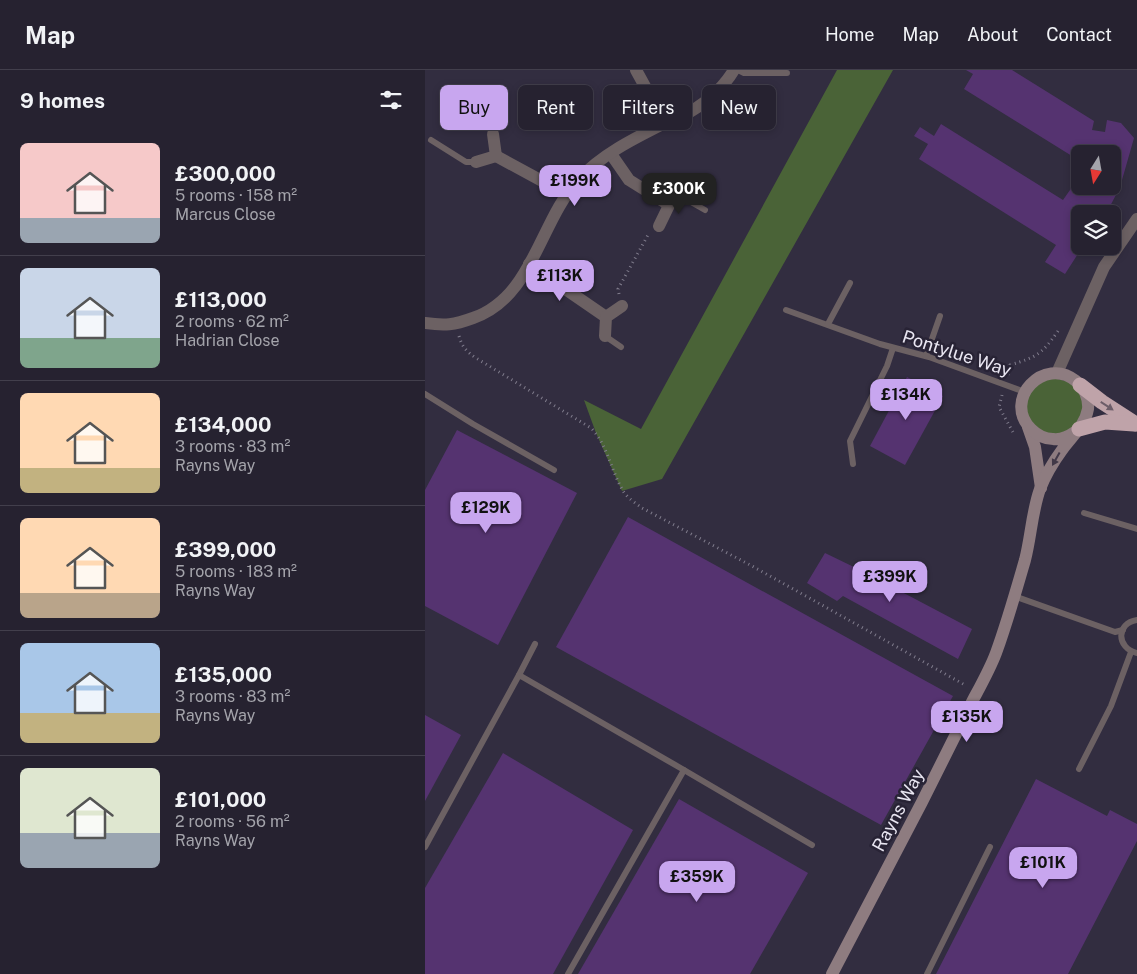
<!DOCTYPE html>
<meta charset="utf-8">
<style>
body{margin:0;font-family:"Public Sans",sans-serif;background:#322f3c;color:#f1f3f6;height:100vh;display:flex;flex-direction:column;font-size:19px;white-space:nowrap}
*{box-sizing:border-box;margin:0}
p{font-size:16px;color:#a4a4ab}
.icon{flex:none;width:28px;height:28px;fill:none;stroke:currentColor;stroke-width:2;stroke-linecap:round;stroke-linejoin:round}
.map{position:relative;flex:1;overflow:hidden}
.panel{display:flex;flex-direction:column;background:#262230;width:425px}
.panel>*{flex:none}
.hud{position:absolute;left:15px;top:15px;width:475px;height:45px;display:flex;gap:10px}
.needle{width:32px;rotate:191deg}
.tools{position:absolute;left:646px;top:75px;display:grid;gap:10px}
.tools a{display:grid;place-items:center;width:50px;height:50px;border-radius:8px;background:#262230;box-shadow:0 2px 8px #0003,0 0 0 1px #423f4c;font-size:25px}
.price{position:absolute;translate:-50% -42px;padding:0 11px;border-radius:10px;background:#c8a6ef;color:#111;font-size:16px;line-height:32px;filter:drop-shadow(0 1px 2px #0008)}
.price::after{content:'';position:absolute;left:50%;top:30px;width:15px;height:11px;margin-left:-8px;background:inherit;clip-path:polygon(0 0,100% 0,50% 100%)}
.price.selected{background:#222;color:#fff}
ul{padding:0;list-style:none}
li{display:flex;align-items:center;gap:15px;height:125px;padding:0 20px}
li+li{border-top:1px solid #423f4c}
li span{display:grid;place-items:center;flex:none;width:140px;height:100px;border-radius:8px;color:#555}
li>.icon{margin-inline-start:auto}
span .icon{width:60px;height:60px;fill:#fffc;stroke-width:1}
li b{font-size:21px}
h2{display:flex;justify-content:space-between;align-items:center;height:60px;padding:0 20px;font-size:21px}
.chip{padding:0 18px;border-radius:8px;background:#262230;box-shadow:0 2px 8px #0003,0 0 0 1px #423f4c;font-size:18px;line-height:45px}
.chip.selected{background:#c8a6ef;color:#111}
header{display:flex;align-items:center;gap:30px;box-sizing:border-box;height:70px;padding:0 25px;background:#262230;border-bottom:1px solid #423f4c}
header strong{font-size:24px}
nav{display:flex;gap:28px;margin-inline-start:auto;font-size:18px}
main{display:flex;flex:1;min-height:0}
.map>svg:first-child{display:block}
.green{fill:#4a6337}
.building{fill:#553370}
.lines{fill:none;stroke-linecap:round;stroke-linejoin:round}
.path{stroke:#817d8d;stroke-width:3;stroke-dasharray:1 4;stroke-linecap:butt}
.lane{stroke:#6c6163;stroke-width:6}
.street{stroke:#6c6163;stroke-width:12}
.secondary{stroke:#8e7c80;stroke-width:12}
.highway{stroke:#bfa3a9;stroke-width:15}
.oneway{fill:#6c5d69}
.oneway2{fill:#423948}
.labels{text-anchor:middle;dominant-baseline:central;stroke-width:5;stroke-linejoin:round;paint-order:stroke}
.street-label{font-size:18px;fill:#e9e6f2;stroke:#282335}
</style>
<header>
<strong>Map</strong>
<nav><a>Home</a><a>Map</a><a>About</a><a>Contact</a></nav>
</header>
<main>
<section class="panel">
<h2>9 homes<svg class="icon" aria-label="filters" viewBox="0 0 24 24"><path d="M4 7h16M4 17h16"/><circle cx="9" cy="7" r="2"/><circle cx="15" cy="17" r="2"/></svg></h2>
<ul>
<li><span style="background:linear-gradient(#f6c9c9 75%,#9aa5b1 0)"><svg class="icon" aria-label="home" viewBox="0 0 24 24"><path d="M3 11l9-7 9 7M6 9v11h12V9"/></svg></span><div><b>£300,000</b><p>5 rooms · 158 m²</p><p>Marcus Close</p></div></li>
<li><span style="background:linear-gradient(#c9d6e8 70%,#7fa58c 0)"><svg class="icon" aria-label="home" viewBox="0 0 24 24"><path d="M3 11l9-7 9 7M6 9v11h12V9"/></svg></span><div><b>£113,000</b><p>2 rooms · 62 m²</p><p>Hadrian Close</p></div></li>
<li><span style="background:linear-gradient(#ffd9b3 75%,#c2b280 0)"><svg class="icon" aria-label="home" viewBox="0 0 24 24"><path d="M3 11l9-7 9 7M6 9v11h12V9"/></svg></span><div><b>£134,000</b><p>3 rooms · 83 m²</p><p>Rayns Way</p></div></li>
<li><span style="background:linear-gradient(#ffd9b3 75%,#b9a48a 0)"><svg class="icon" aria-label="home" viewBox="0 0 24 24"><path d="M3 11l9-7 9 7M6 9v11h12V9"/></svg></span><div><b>£399,000</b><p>5 rooms · 183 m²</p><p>Rayns Way</p></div></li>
<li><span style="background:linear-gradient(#a9c7e8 70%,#c2b280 0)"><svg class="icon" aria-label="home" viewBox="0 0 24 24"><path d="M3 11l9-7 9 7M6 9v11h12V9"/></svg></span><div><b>£135,000</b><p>3 rooms · 83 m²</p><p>Rayns Way</p></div></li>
<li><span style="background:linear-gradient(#dfe7d0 65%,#9aa5b1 0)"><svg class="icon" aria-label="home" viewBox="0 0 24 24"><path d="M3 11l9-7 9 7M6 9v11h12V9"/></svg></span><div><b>£101,000</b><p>2 rooms · 56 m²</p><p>Rayns Way</p></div></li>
</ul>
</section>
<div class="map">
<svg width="712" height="904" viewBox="0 0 712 904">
<rect width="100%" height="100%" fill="#322d40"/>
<g class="green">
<polygon points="412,0 468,0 237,409 197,421 171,363 159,330 216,359"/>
<polygon points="618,305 655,315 661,349 635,369 602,355 600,322"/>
</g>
<g class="building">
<polygon points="541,0 587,0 669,51 667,60 680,62 682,50 696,53 709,68 695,117 681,144 655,144 655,176 658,176 640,204 620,192 631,175 494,89 503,74 489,66 495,57 509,66 516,54 638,130 645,120 655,98 655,116 688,116 688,84 655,84 655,91 539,19 548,4"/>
<polygon points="482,307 518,326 480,395 445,376"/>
<polygon points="32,360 152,423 73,575 0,536 0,420"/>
<polygon points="203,447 528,626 456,755 131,577"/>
<polygon points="400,483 433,499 455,500 480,511 475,521 547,559 533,589 418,526 412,531 382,513"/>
<polygon points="0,645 36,665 0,731"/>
<polygon points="78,683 208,760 128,904 0,904 0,818"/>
<polygon points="611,709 682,746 685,740 712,754 712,771 643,904 511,904"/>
<polygon points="254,729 383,803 325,904 153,904"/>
</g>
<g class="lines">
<g class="path">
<polyline points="194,224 193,219 223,165"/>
<path d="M34,266C37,277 42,282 51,288L166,358C182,374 186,400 197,419C201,427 210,433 217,438L327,496L540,615"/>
<path d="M583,305L585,295C612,287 617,284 633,261"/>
<polyline points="577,325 574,337 589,364"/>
</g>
<g class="lane">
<polyline points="313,0 319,3 362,3"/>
<polyline points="68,64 76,44"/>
<polyline points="6,70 41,92 51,92"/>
<polyline points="250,123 280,140"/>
<polyline points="361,240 455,274 504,287 600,322"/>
<polyline points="403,254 425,213"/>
<polyline points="180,266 196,277"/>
<polyline points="501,286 515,246"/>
<polyline points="0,324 48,354 129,400"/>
<polyline points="428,394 425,371 462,296 468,278"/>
<polyline points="659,443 712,459"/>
<polyline points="589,526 690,562 698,560"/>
<path d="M712,550C691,553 691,578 712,583"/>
<polyline points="94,605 110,574"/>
<polyline points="654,699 686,636 706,582"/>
<polyline points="259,700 387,775"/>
<polyline points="0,777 94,605 259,700 143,904"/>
<polyline points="502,904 565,777"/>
</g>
<g class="street">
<polyline points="211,0 240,53"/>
<polyline points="186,84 204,110 244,135"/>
<polyline points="71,86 141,124"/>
<polyline points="51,92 71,86 68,64"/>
<polyline points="234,156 250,123"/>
<polyline points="104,194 181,247"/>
<path d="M0,253C20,256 29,255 48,248C108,227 114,153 153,110C176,85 208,69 238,54C244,51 250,50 256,47C277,36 297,20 309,0"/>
<polyline points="180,266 181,247 197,236"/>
<polyline points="632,303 679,197 712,149"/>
</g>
<g class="secondary">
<polyline points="603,357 610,377 616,418"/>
<path d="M407,904C437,847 467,789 497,732C514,698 531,664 548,630C556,615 565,599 571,583C582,553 591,521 600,490C606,467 607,441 615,419C620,406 629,391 637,380C646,367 660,356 663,339C664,329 659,317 651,311C619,285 577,330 606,359C612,365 619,369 628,369C636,370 643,367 650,362"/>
</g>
<g class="highway">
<polyline points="655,315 677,332 711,354"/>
<polyline points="654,359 680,352 709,354"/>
</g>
</g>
<defs><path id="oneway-solid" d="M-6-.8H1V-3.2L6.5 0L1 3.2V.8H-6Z" transform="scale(1.25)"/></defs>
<use class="oneway" href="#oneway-solid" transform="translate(682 336) rotate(33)"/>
<use class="oneway2" href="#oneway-solid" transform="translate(631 389) rotate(119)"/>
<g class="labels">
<g class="street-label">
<text transform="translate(532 283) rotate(18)">Pontylue Way</text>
<text transform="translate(473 740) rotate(-62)">Rayns Way</text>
</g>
</g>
</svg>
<div class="tools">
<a><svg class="needle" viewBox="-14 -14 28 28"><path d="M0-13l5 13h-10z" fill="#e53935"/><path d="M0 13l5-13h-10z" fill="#a4a4ab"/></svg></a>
<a><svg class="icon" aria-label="layers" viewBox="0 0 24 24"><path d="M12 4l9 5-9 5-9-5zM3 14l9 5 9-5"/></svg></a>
</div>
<b class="price" style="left:150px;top:137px">£199K</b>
<b class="price selected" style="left:254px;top:145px">£300K</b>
<b class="price" style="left:135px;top:232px">£113K</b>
<b class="price" style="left:481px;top:351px">£134K</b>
<b class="price" style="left:61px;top:464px">£129K</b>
<b class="price" style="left:465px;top:533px">£399K</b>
<b class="price" style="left:542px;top:673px">£135K</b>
<b class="price" style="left:618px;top:819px">£101K</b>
<b class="price" style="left:272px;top:833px">£359K</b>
<div class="hud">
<a class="chip selected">Buy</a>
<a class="chip">Rent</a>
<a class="chip">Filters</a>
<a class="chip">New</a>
</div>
</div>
</main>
